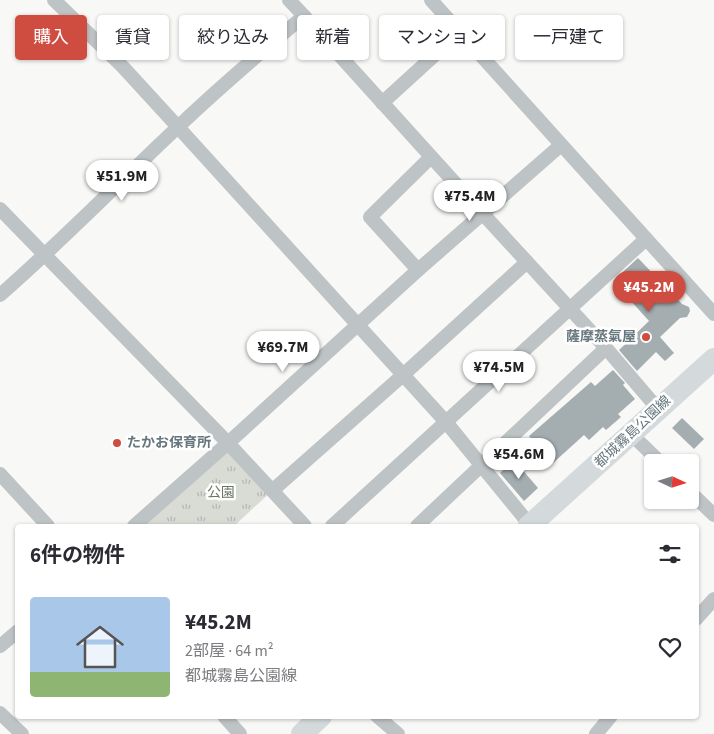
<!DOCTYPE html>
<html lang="ja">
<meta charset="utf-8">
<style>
body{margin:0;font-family:"Source Sans 3","Noto Sans JP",sans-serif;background:#f7f7f7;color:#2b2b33;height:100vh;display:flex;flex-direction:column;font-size:19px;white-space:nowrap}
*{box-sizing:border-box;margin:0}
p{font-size:16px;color:#7c7c81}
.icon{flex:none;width:28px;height:28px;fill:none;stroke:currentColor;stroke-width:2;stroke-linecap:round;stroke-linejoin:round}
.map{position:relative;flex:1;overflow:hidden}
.drawer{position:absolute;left:15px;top:524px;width:684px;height:195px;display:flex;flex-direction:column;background:#fff;border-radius:5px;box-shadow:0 1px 4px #0004}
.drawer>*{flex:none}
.banner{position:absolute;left:15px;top:15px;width:685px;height:45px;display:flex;gap:10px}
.needle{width:32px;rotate:94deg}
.tools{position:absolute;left:644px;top:454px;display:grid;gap:10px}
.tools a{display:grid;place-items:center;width:55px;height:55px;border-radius:5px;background:#fff;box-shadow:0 1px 4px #0004;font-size:25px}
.price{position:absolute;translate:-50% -42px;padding:0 11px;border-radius:18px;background:#fff;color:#222;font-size:16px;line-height:32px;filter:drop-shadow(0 1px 2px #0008)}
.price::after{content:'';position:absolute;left:50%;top:30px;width:15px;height:11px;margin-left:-8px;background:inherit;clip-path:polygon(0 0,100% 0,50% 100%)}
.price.on{background:#ce4c40;color:#fff}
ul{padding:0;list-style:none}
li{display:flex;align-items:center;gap:15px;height:125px;padding:0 15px}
li span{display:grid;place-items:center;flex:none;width:140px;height:100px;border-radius:5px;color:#555}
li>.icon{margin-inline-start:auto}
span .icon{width:60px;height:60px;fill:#fffc;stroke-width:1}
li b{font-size:21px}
h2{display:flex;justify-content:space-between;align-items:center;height:60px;padding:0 15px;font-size:21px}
.chip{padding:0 18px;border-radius:5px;background:#fff;box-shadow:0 1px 4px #0004;font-size:18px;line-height:45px}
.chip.on{background:#ce4c40;color:#fff}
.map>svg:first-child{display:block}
.park{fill:url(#park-tufts)}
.building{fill:#a4adb0}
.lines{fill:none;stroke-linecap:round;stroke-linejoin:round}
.minor{stroke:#bec3c5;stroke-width:14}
.primary{stroke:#d4d9db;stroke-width:22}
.poi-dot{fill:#ce4c40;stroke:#fff;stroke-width:2}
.labels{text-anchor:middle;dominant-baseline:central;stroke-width:5;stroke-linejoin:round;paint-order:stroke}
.poi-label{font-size:14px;font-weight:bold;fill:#66777d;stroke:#fff;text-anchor:end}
.street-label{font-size:14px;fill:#66777d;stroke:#fff}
.park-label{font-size:14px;fill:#6a7665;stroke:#fff}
</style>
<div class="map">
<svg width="714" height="734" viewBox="0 0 714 734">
<defs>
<pattern id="park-tufts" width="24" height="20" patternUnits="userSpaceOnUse" patternTransform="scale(1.25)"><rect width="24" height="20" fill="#d9dcd5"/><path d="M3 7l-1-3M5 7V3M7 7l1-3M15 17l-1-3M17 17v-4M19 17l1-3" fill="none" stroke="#b4b7b2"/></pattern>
</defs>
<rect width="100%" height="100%" fill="#f8f8f6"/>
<polygon class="park" points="228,443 273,490 234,526 133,526"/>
<g class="building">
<polygon points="638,258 682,304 689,307 690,311 687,317 680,318 660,337 674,353 665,361 656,352 637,371 619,350 649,321 613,281"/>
<polygon points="613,370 625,383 623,385 635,399 618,414 621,417 606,430 603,427 589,440 584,435 553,463 529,436 591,382 595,386"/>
<polygon points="682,418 704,439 694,449 672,428"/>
<polygon points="514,460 538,488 524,501 500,473"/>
</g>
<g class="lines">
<g class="minor">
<polyline points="54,0 123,67 178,127 446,422 530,525"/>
<polyline points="431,0 714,314"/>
<polyline points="304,16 483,214 606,348 658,409"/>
<polyline points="382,103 460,32"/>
<polyline points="0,209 228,443 305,526"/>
<polyline points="418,270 370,217 431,157"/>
<path d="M0,295C62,241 119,182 179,126C219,88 261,52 304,16L289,0"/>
<polyline points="631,434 660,462"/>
<polyline points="0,474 48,526"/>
<polyline points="273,490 403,375 527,262"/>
<polyline points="690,492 714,515"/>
<polyline points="134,526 228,443 418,270 561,145"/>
<polyline points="332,526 646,239"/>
<polyline points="417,526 606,348"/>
<polyline points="696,619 714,599"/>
<polyline points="0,646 18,631"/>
<polyline points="0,713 22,734"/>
<polyline points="224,716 240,734"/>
<polyline points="377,716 398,734"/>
<polyline points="596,734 611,716"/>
</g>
<g class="primary">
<polyline points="529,526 714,359"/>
<polyline points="302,734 321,716"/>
</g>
</g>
<g class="poi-dot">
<circle cx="646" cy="337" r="5"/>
<circle cx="117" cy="443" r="5"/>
</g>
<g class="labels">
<g class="poi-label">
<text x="636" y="337">薩摩蒸氣屋</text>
<text x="127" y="443" text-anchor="start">たかお保育所</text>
</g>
<g class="street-label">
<text transform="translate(633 432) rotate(-43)">都城霧島公園線</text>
</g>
<g class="park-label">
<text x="221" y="493">公園</text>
</g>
</g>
</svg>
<div class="tools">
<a><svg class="needle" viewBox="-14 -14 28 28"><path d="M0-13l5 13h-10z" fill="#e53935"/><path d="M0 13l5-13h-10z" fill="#7c7c81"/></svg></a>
</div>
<b class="price" style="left:122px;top:202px">¥51.9M</b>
<b class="price" style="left:470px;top:222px">¥75.4M</b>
<b class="price on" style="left:649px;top:313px">¥45.2M</b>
<b class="price" style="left:283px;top:373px">¥69.7M</b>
<b class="price" style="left:499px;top:393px">¥74.5M</b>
<b class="price" style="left:519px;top:480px">¥54.6M</b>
<div class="banner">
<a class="chip on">購入</a>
<a class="chip">賃貸</a>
<a class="chip">絞り込み</a>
<a class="chip">新着</a>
<a class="chip">マンション</a>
<a class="chip">一戸建て</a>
</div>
<section class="drawer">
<h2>6件の物件<svg class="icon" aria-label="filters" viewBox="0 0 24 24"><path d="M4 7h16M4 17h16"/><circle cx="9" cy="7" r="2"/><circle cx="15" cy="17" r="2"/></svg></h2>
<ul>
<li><span style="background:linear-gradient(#a9c7e8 75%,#8fb573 0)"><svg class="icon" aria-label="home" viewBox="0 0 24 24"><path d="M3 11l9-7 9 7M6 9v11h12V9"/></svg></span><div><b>¥45.2M</b><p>2部屋 · 64 m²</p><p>都城霧島公園線</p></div><svg class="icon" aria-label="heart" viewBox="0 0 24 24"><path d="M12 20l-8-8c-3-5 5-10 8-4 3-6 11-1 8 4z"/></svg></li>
</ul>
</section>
</div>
